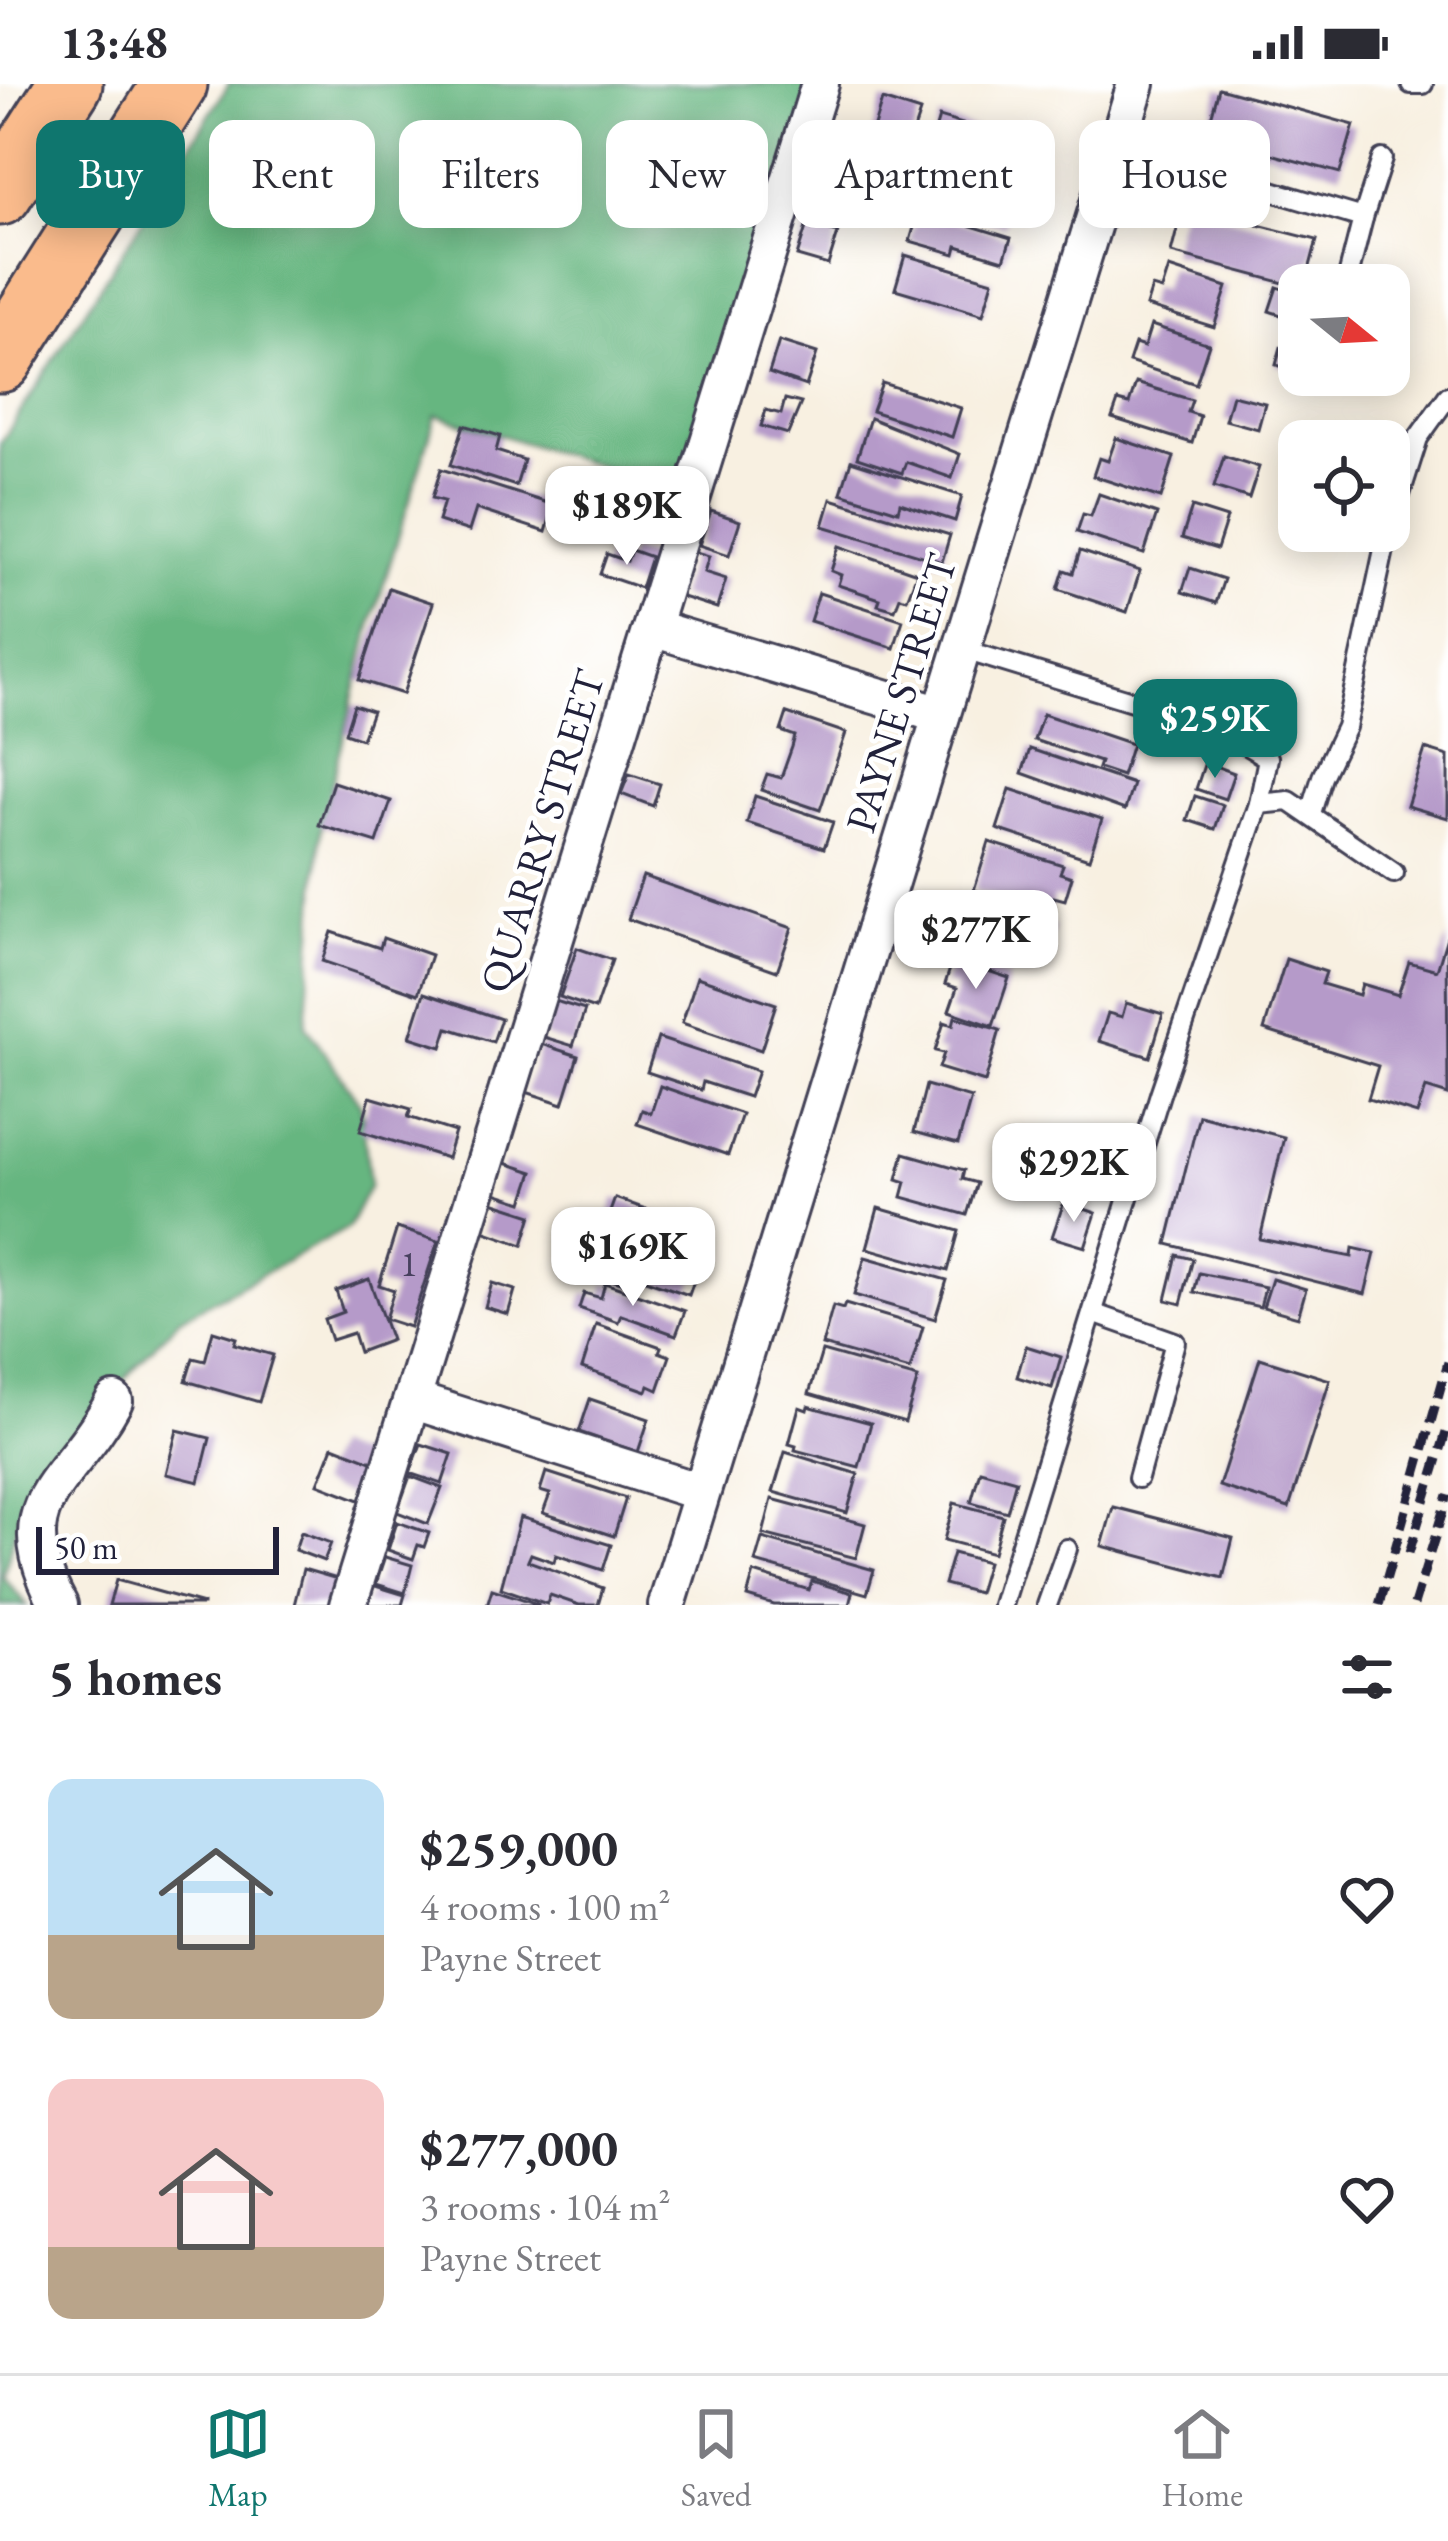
<!DOCTYPE html>
<meta charset="utf-8">
<style>
body{margin:0;font-family:"EB Garamond",serif;background:#f7f7f7;color:#2b2b33;height:100vh;display:flex;flex-direction:column;font-size:45px;white-space:nowrap}
*{box-sizing:border-box;margin:0}
p{font-size:39px;color:#7c7c81}
.icon{flex:none;width:66px;height:66px;fill:none;stroke:currentColor;stroke-width:2;stroke-linecap:round;stroke-linejoin:round}
.map{position:relative;height:1521px;overflow:hidden}
.sheet{display:flex;flex-direction:column;background:#fff;flex:1}
.sheet>*{flex:none}
.top-card{position:absolute;left:36px;top:36px;width:1377px;height:108px;display:flex;gap:24px}
.needle{width:78px;rotate:108deg}
.buttons{position:absolute;left:1278px;top:180px;display:grid;gap:24px}
.buttons a{display:grid;place-items:center;width:132px;height:132px;border-radius:24px;background:#fff;box-shadow:0 6px 30px #0003;font-size:60px}
.scale{position:absolute;left:36px;bottom:30px;width:243px;box-sizing:border-box;padding-left:12px;border:6px solid #22223b;border-top:0;font-size:33px;line-height:42px;white-space:nowrap;color:#22223b;-webkit-text-stroke:9px #fff;paint-order:stroke}
.price{position:absolute;translate:-50% -102px;padding:0 27px;border-radius:24px;background:#fff;color:#222;font-size:39px;line-height:78px;filter:drop-shadow(0 3px 6px #0008)}
.price::after{content:'';position:absolute;left:50%;top:72px;width:36px;height:27px;margin-left:-18px;background:inherit;clip-path:polygon(0 0,100% 0,50% 100%)}
.price.on{background:#0f766e;color:#fff}
ul{padding:0;list-style:none}
li{display:flex;align-items:center;gap:36px;height:300px;padding:0 48px}
li span{display:grid;place-items:center;flex:none;width:336px;height:240px;border-radius:24px;color:#555}
li>.icon{margin-inline-start:auto}
span .icon{width:144px;height:144px;fill:#fffc;stroke-width:1}
li b{font-size:51px}
h2{display:flex;justify-content:space-between;align-items:center;height:144px;padding:0 48px;font-size:51px}
.pill{padding:0 42px;border-radius:24px;background:#fff;box-shadow:0 6px 30px #0003;font-size:42px;line-height:108px}
.pill.on{background:#0f766e;color:#fff}
.status{display:flex;justify-content:space-between;align-items:center;height:84px;padding:0 60px;background:#fff;direction:ltr}
.status svg{height:33px;fill:currentColor}
.tabs{display:flex;justify-content:space-around;align-items:center;height:168px;border-top:3px solid #e1e1e2;background:#fff;font-size:33px;color:#7c7c81}
.tabs a{display:grid;justify-items:center;gap:6px}
.tabs .on{color:#0f766e}
.map>svg:first-child{display:block}
.forest{fill:#66b680;stroke:#446c5e;stroke-width:3}
.building{fill:#b59ac9}
.lines{fill:none;stroke-linecap:round;stroke-linejoin:round}
.lane-casing{stroke:#424154;stroke-width:24}
.street-casing{stroke:#424154;stroke-width:42}
.highway-casing{stroke:#424154;stroke-width:69}
.lane{stroke:#fff;stroke-width:18}
.street{stroke:#fff;stroke-width:36}
.highway{stroke:#fabb8c;stroke-width:63}
.rail{stroke:#22223b;stroke-width:9;stroke-dasharray:18 9;stroke-linecap:butt}
.labels{text-anchor:middle;dominant-baseline:central;stroke-width:9;stroke-linejoin:round;paint-order:stroke}
.number-label{font-size:36px;fill:#47405e}
.street-label{font-size:42px;fill:#22223b;stroke:#fff}
</style>
<div class="status"><b>13:48</b><svg viewBox="0 0 49 12"><path d="M0 12V9h3v3zM5 12V6h3v6zM10 12V3h3v9zM15 12V0h3v12zM26 1h20v11H26zM47 4h2v5h-2z"/></svg></div>
<div class="map">
<svg width="1448" height="1521" viewBox="0 0 1448 1521">
<rect width="100%" height="100%" fill="#fff"/>
<filter id="ink" filterUnits="userSpaceOnUse"><feTurbulence type="fractalNoise" baseFrequency=".00833" numOctaves="2"/><feDisplacementMap in="SourceGraphic" scale="24" xChannelSelector="R" yChannelSelector="G"/><feConvolveMatrix kernelMatrix="1 2 1 2 8 2 1 2 1" color-interpolation-filters="sRGB"/></filter>
<filter id="wash" filterUnits="userSpaceOnUse"><feTurbulence type="fractalNoise" baseFrequency=".004" numOctaves="4" result="noise"/><feDisplacementMap in="SourceGraphic" scale="48" xChannelSelector="R" yChannelSelector="G"/><feGaussianBlur stdDeviation="2.7" result="paint"/><feColorMatrix in="noise" values="0 0 0 0 0 0 0 0 0 0 0 0 0 0 0 0 0 1.4 0 .05"/><feComposite in="paint" operator="in"/></filter>
<g filter="url(#wash)">
<rect width="100%" height="100%" fill="#f8f0e1"/>
<polygon class="forest" points="229,0 812,0 685,409 436,331 372,538 321,745 306,941 361,1021 370,1101 348,1144 179,1235 27,1402 3,1493 27,1521 0,1521 0,360"/>
<g id="blocks">
<g class="building">
<polygon points="1219,4 1354,41 1340,89 1206,52"/>
<polygon points="882,16 920,28 907,67 870,55"/>
<polygon points="939,33 1019,57 1011,83 950,65 945,79 927,74"/>
<polygon points="846,56 869,62 859,98 827,89 834,63 843,65"/>
<polygon points="949,85 1022,106 1014,133 1008,130 1004,142 938,123"/>
<polygon points="1183,122 1317,156 1305,201 1299,203 1171,169"/>
<polygon points="919,126 1011,154 1004,176 957,162 955,170 910,157"/>
<polygon points="807,140 838,149 828,181 797,172"/>
<polygon points="905,171 993,197 983,231 895,205"/>
<polygon points="1169,184 1227,203 1214,243 1146,222 1152,203 1162,206"/>
<polygon points="1277,203 1299,210 1299,237 1269,227"/>
<polygon points="1151,241 1209,260 1196,300 1129,278 1135,260 1144,263"/>
<polygon points="779,257 817,269 806,302 769,289"/>
<polygon points="1281,263 1299,267 1299,287 1276,281"/>
<polygon points="882,299 961,324 952,353 872,327"/>
<polygon points="1136,299 1192,316 1188,328 1200,332 1192,359 1112,334 1118,317 1129,320"/>
<polygon points="1232,311 1265,319 1258,345 1225,336"/>
<polygon points="785,315 801,319 788,350 761,342 766,326 781,330"/>
<polygon points="870,334 960,370 952,394 906,378 902,389 857,374"/>
<polygon points="464,341 500,352 496,367 524,376 516,402 451,381"/>
<polygon points="1116,354 1174,373 1161,414 1093,392 1099,374 1108,377"/>
<polygon points="1224,372 1259,383 1249,414 1214,403"/>
<polygon points="851,377 962,412 955,437 900,419 898,427 841,409"/>
<polygon points="441,385 554,421 546,448 476,425 469,447 438,437 444,417 432,414"/>
<polygon points="1099,410 1157,430 1144,470 1077,448 1083,430 1091,432"/>
<polygon points="831,415 950,451 942,478 823,442"/>
<polygon points="1192,423 1227,434 1217,465 1182,454"/>
<polygon points="711,427 740,437 729,471 699,461"/>
<polygon points="839,462 917,489 907,515 900,513 895,526 878,521 880,515 838,501 841,491 831,487"/>
<polygon points="631,466 651,473 641,504 600,490 607,470 627,477"/>
<polygon points="693,467 709,472 704,488 726,495 717,524 679,512"/>
<polygon points="1080,467 1140,487 1127,528 1058,505 1064,486 1073,489"/>
<polygon points="1190,484 1224,495 1216,519 1182,508"/>
<polygon points="389,504 433,519 403,610 359,596"/>
<polygon points="819,509 903,536 894,564 810,537"/>
<polygon points="354,621 372,627 362,655 345,649"/>
<polygon points="787,629 846,649 820,726 761,706 767,690 781,694 792,663 795,652 781,647"/>
<polygon points="1043,630 1132,660 1122,692 1098,684 1100,678 1034,656"/>
<polygon points="1030,665 1133,700 1125,726 1022,689"/>
<polygon points="1425,665 1448,672 1448,734 1407,722"/>
<polygon points="1205,678 1234,689 1225,715 1196,705"/>
<polygon points="629,690 660,700 653,722 621,710"/>
<polygon points="333,698 391,717 377,759 319,741"/>
<polygon points="1010,705 1102,735 1089,775 997,745"/>
<polygon points="755,712 833,738 824,764 747,739"/>
<polygon points="1195,712 1223,721 1215,745 1187,736"/>
<polygon points="989,758 1063,781 1060,789 1072,793 1065,816 1054,813 1049,829 974,806"/>
<polygon points="643,792 792,844 777,887 628,835"/>
<polygon points="972,815 1055,843 1041,883 958,855"/>
<polygon points="332,848 380,864 383,854 431,871 418,910 322,877"/>
<polygon points="1447,853 1448,1011 1426,1004 1417,1030 1368,1015 1378,982 1264,946 1286,875 1326,888 1322,900 1359,911 1362,900 1398,911 1409,878 1437,886"/>
<polygon points="577,864 612,876 595,925 560,913"/>
<polygon points="953,875 1009,894 993,942 949,927 957,904 945,900"/>
<polygon points="697,893 776,920 761,966 682,939"/>
<polygon points="424,909 501,935 493,958 448,944 442,963 410,953"/>
<polygon points="555,917 585,926 573,962 544,953"/>
<polygon points="1126,919 1163,930 1150,973 1099,957 1108,929 1122,933"/>
<polygon points="955,933 1000,946 985,998 939,984 944,969 935,967 944,938 953,941"/>
<polygon points="658,954 758,987 749,1013 703,998 701,1006 647,988"/>
<polygon points="541,960 578,972 563,1020 526,1008"/>
<polygon points="926,1001 971,1014 958,1060 914,1048"/>
<polygon points="660,1002 742,1030 728,1071 637,1040 642,1026 651,1029"/>
<polygon points="370,1013 411,1025 408,1033 455,1048 447,1074 360,1047"/>
<polygon points="1199,1031 1284,1053 1260,1155 1352,1173 1353,1164 1375,1169 1365,1210 1167,1160"/>
<polygon points="904,1069 964,1086 962,1095 977,1099 967,1131 902,1113 906,1098 897,1095"/>
<polygon points="1080,1074 1099,1081 1092,1100 1073,1094"/>
<polygon points="505,1079 533,1088 523,1118 495,1109"/>
<polygon points="615,1114 709,1148 700,1172 651,1154 647,1166 602,1150"/>
<polygon points="492,1118 532,1131 523,1161 483,1147"/>
<polygon points="1064,1118 1096,1129 1085,1163 1052,1153"/>
<polygon points="878,1124 959,1147 948,1187 867,1164"/>
<polygon points="397,1144 438,1157 410,1243 385,1235 394,1206 379,1201"/>
<polygon points="602,1155 697,1188 689,1211 637,1193 633,1203 590,1189"/>
<polygon points="1177,1171 1193,1175 1181,1220 1166,1216"/>
<polygon points="865,1173 947,1196 935,1235 854,1211"/>
<polygon points="1199,1189 1265,1203 1260,1223 1194,1208"/>
<polygon points="369,1195 391,1256 359,1268 353,1249 331,1256 324,1235 343,1228 336,1207"/>
<polygon points="1272,1195 1306,1205 1298,1233 1263,1223"/>
<polygon points="492,1199 515,1206 508,1230 485,1223"/>
<polygon points="605,1199 685,1227 676,1251 621,1231 618,1238 579,1224 584,1209 601,1214"/>
<polygon points="845,1220 923,1243 910,1286 822,1261 833,1222 843,1225"/>
<polygon points="596,1240 661,1263 659,1268 670,1272 658,1306 649,1302 647,1307 582,1284"/>
<polygon points="213,1247 236,1254 234,1260 273,1271 259,1318 186,1297 193,1274 205,1277"/>
<polygon points="1026,1262 1061,1273 1052,1304 1017,1293"/>
<polygon points="822,1267 918,1294 905,1338 809,1310"/>
<polygon points="1260,1274 1330,1296 1289,1424 1219,1402"/>
<polygon points="590,1315 649,1335 638,1368 579,1348"/>
<polygon points="808,1322 871,1339 859,1383 795,1366 796,1362 789,1360 799,1323 807,1326"/>
<polygon points="177,1346 210,1354 199,1398 166,1390"/>
<polygon points="421,1360 452,1370 442,1400 410,1389"/>
<polygon points="333,1362 377,1379 362,1417 318,1400"/>
<polygon points="785,1368 858,1390 847,1429 773,1408"/>
<polygon points="980,1386 1016,1396 1007,1428 971,1418"/>
<polygon points="546,1388 626,1414 614,1452 543,1429 550,1410 540,1407"/>
<polygon points="410,1392 442,1404 428,1440 397,1428"/>
<polygon points="772,1415 865,1440 856,1474 763,1450"/>
<polygon points="954,1419 1003,1432 993,1469 944,1456"/>
<polygon points="1113,1423 1233,1454 1223,1494 1102,1462"/>
<polygon points="520,1433 611,1461 603,1486 556,1471 554,1478 531,1470 528,1477 603,1504 598,1521 579,1521 550,1511 547,1520 501,1504"/>
<polygon points="397,1438 429,1449 424,1463 418,1461 413,1475 388,1466"/>
<polygon points="301,1448 331,1459 324,1477 295,1466"/>
<polygon points="762,1454 874,1486 867,1510 755,1478"/>
<polygon points="953,1469 987,1478 978,1509 944,1500"/>
<polygon points="385,1473 412,1481 405,1509 376,1500"/>
<polygon points="303,1485 341,1496 335,1521 294,1521"/>
<polygon points="754,1489 809,1506 812,1497 852,1509 849,1521 774,1521 747,1513"/>
<polygon points="116,1496 203,1520 203,1521 109,1521"/>
<polygon points="372,1501 405,1511 402,1521 366,1521"/>
<polygon points="492,1505 538,1520 538,1521 487,1521"/>
</g>
</g>
</g>
<g filter="url(#ink)">
<use href="#blocks" fill-opacity="0" stroke="#424154" stroke-width="3"/>
<g class="lines">
<g class="lane-casing">
<g id="lane">
<polyline points="1411,0 1423,0"/>
<polyline points="1117,61 1363,134 1348,193"/>
<polyline points="1363,134 1382,75"/>
<polyline points="1389,445 1418,354 1448,312"/>
<polyline points="961,565 1214,642 1268,674 1259,720 1160,1010 1002,1521"/>
<polyline points="1259,720 1289,717 1394,789"/>
<polyline points="1311,729 1322,693 1346,643 1388,447"/>
<polyline points="1093,1229 1175,1258 1138,1394"/>
<polyline points="1047,1521 1067,1465"/>
</g>
</g>
<g class="street-casing">
<g id="street">
<polyline points="652,544 941,631"/>
<polyline points="412,1316 700,1408"/>
<path d="M59,1521C2,1416 68,1402 114,1317"/>
<polyline points="348,1521 820,0"/>
<polyline points="667,1521 1136,0"/>
</g>
</g>
<g class="highway-casing">
<g id="highway">
<polyline points="0,109 70,0"/>
<polyline points="0,276 175,0"/>
</g>
</g>
<use href="#lane" class="lane"/>
<use href="#street" class="street"/>
<use href="#highway" class="highway"/>
<g class="rail">
<polyline points="1409,1469 1448,1342"/>
<polyline points="1379,1521 1448,1278"/>
<polyline points="1414,1521 1448,1411"/>
</g>
</g>
</g>
<g class="labels">
<g class="number-label">
<text x="409" y="1179">1</text>
</g>
<g class="street-label">
<text transform="translate(901 609) rotate(-73)">PAYNE STREET</text>
<text transform="translate(542 747) rotate(-73)">QUARRY STREET</text>
</g>
</g>
</svg>
<div class="buttons">
<a><svg class="needle" viewBox="-14 -14 28 28"><path d="M0-13l5 13h-10z" fill="#e53935"/><path d="M0 13l5-13h-10z" fill="#7c7c81"/></svg></a>
<a><svg class="icon" aria-label="locate" viewBox="0 0 24 24"><circle cx="12" cy="12" r="6"/><path d="M12 2v4M12 18v4M2 12h4M18 12h4"/></svg></a>
</div>
<div class="scale">50 m</div>
<b class="price" style="left:627px;top:484px">$189K</b>
<b class="price on" style="left:1215px;top:697px">$259K</b>
<b class="price" style="left:976px;top:908px">$277K</b>
<b class="price" style="left:1074px;top:1141px">$292K</b>
<b class="price" style="left:633px;top:1225px">$169K</b>
<div class="top-card">
<a class="pill on">Buy</a>
<a class="pill">Rent</a>
<a class="pill">Filters</a>
<a class="pill">New</a>
<a class="pill">Apartment</a>
<a class="pill">House</a>
</div>
</div>
<section class="sheet">
<h2>5 homes<svg class="icon" aria-label="filters" viewBox="0 0 24 24"><path d="M4 7h16M4 17h16"/><circle cx="9" cy="7" r="2"/><circle cx="15" cy="17" r="2"/></svg></h2>
<ul>
<li><span style="background:linear-gradient(#bfe0f5 65%,#b9a48a 0)"><svg class="icon" aria-label="home" viewBox="0 0 24 24"><path d="M3 11l9-7 9 7M6 9v11h12V9"/></svg></span><div><b>$259,000</b><p>4 rooms · 100 m²</p><p>Payne Street</p></div><svg class="icon" aria-label="heart" viewBox="0 0 24 24"><path d="M12 20l-8-8c-3-5 5-10 8-4 3-6 11-1 8 4z"/></svg></li>
<li><span style="background:linear-gradient(#f6c9c9 70%,#b9a48a 0)"><svg class="icon" aria-label="home" viewBox="0 0 24 24"><path d="M3 11l9-7 9 7M6 9v11h12V9"/></svg></span><div><b>$277,000</b><p>3 rooms · 104 m²</p><p>Payne Street</p></div><svg class="icon" aria-label="heart" viewBox="0 0 24 24"><path d="M12 20l-8-8c-3-5 5-10 8-4 3-6 11-1 8 4z"/></svg></li>
</ul>
</section>
<nav class="tabs">
<a class="on"><svg class="icon" aria-label="map" viewBox="0 0 24 24"><path d="M3 6l6-2 6 2 6-2v14l-6 2-6-2-6 2zM9 4v14M15 6v14"/></svg>Map</a>
<a><svg class="icon" aria-label="saved" viewBox="0 0 24 24"><path d="M7 4h10v16l-5-4-5 4z"/></svg>Saved</a>
<a><svg class="icon" aria-label="home" viewBox="0 0 24 24"><path d="M3 11l9-7 9 7M6 9v11h12V9"/></svg>Home</a>
</nav>
